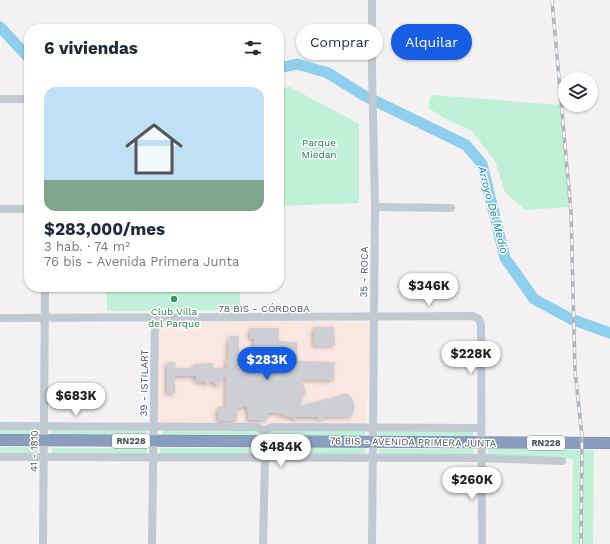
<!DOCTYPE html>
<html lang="es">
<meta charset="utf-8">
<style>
body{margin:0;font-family:"Work Sans",sans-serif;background:#f2f2f3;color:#1f2937;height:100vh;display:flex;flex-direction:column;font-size:15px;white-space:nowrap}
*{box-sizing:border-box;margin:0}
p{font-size:13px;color:#747a83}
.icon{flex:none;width:22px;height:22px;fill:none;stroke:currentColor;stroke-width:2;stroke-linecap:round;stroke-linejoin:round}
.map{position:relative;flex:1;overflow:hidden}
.panel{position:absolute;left:24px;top:24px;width:260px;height:268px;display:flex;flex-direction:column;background:#fff;border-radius:16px;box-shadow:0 1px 3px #0004}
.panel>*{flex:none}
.banner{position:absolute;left:296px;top:24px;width:254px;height:36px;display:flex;gap:8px}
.buttons{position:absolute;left:558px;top:72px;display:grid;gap:8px}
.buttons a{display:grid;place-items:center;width:40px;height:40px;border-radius:50%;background:#fff;box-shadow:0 1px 3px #0004;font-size:20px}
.price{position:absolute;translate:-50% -34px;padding:0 9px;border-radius:14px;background:#fff;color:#222;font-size:13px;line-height:26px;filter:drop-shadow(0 1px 2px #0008)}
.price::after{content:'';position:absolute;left:50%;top:24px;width:12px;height:9px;margin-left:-6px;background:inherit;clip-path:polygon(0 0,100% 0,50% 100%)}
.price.active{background:#185ee5;color:#fff}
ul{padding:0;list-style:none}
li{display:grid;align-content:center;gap:8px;height:212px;padding:0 20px}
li+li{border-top:1px solid #e0e1e3}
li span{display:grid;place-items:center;height:124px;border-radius:12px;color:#555}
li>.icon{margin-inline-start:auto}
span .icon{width:72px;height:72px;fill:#fffc;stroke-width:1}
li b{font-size:17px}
h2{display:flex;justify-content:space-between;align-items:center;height:48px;padding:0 20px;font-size:17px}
.chip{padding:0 14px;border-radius:18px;background:#fff;box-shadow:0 1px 3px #0004;font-size:14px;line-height:36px}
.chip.active{background:#185ee5;color:#fff}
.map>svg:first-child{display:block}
.medical{fill:#fbe7e2}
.green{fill:#c0f0d7}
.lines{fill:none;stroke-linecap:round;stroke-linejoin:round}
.river{stroke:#8dcfed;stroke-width:11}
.building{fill:#cdcfd5;filter:url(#shadow)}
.highway-casing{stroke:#7489ab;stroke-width:12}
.minor{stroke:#c1c9d2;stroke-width:8}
.highway{stroke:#899ebf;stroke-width:11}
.rail-casing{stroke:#b3b5bb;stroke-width:3.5}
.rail{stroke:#fff;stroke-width:2;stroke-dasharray:6;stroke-linecap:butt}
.leisure-dot{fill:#2e9e5b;stroke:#fff;stroke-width:1.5}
.labels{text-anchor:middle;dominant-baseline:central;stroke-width:3;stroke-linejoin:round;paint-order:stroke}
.shield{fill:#fff;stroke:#7f868e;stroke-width:1}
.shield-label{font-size:9px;font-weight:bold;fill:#48525e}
.park-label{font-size:10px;fill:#178257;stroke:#fff}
.street-label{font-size:10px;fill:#48525e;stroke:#fff}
.leisure-label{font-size:10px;fill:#27864d;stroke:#fff}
.water-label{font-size:11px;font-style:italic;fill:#0c7cae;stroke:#fff}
</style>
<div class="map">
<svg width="610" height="544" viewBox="0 0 610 544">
<defs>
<filter id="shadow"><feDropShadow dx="-2" dy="2" stdDeviation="2" flood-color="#0004"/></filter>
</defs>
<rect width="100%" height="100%" fill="#f3f1f1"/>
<polygon class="medical" points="166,321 364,322 369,325 371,329 366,424 363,426 160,425 157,422 159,328 161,323"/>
<g class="green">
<polygon points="290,87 359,124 359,203 279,206 279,88"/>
<polygon points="431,95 561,105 569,207 525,210 505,192 495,161 471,130 448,120 428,108"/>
<polygon points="107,287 240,287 240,310 107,311"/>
<polygon points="0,428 37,428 37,436 0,435"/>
<rect x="51" y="429" width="95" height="7"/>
<polygon points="163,429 257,429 257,437 162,437"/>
<rect x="270" y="429" width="95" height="8"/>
<polygon points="378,430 473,430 473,438 378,437"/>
<polygon points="0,447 37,447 37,455 0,454"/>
<rect x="52" y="448" width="95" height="7"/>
<rect x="160" y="448" width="95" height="7"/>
<rect x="270" y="448" width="95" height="8"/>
<polygon points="488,448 594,450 593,544 572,544 573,459 488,457"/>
<rect x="379" y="449" width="95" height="8"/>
</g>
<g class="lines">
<g class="river">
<polyline points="0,27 29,58"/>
<polyline points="279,68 297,64 328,73 363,95 466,145 482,164 505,258 534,299 571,319 610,333"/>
</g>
</g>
<g class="building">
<polygon points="314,327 334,327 335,345 314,346"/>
<polygon points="250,328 279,328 279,341 297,342 297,361 335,362 334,380 301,379 307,393 302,394 301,406 348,393 354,402 354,412 351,416 324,417 320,420 317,417 297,417 297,419 276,413 268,413 267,420 249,420 247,406 237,408 237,421 218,421 218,407 226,407 226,375 218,386 211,381 207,384 205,382 196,382 196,376 175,376 175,393 167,393 167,362 176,362 175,368 194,368 194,364 213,363 213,368 226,368 227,359 228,359 229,336 239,336 239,368 254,368 254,339 250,338"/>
</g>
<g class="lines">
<g class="highway-casing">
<polyline id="highway" points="0,440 610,443"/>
</g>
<g class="minor">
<polyline points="0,99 29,99"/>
<polyline points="375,207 451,208"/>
<polyline points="0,209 29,209"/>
<polyline points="0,318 473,316 479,319 481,325 482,544"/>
<polyline points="0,426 257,427 263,431"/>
<polyline points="263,431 272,427 481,428"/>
<polyline points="263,438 265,458 263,544"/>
<polyline points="0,457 481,458 562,461"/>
<polyline points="43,544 45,287"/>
<polyline points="152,544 155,318"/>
<polyline points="372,544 375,207 372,71 372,0"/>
</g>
<use href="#highway" class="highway"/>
<g class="rail-casing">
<polyline id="rail" points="552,0 571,212 575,371 582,436 581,544"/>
</g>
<use href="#rail" class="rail"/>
</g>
<circle class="leisure-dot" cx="174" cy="299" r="4"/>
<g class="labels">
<g class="shield">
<rect x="112" y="434" width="38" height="14" rx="3"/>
<rect x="527" y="436" width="38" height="14" rx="3"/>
</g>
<g class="shield-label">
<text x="131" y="441">RN228</text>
<text x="546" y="443">RN228</text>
</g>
<g class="park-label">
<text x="319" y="142">Parque<tspan x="319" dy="12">Miedan</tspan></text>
</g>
<g class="street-label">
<text transform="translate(364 272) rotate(-89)">35 - ROCA</text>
<text x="264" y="308">78 BIS - CÓRDOBA</text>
<text transform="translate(144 383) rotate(-89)">39 - ISTILART</text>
<text transform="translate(413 442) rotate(1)">76 BIS - AVENIDA PRIMERA JUNTA</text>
<text transform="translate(34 451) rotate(-89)">41 - 1810</text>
</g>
<g class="leisure-label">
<text x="174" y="311">Club Villa<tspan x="174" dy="12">del Parque</tspan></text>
</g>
<g class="water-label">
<text transform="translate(493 210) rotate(75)">Arroyo Del Medio</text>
</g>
</g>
</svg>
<div class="buttons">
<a><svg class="icon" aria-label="layers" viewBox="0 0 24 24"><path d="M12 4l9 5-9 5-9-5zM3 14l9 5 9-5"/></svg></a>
</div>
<b class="price" style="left:429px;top:307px">$346K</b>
<b class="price" style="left:471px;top:375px">$228K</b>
<b class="price active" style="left:267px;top:381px">$283K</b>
<b class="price" style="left:76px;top:417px">$683K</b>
<b class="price" style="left:281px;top:468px">$484K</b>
<b class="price" style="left:472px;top:501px">$260K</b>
<div class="banner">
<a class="chip">Comprar</a>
<a class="chip active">Alquilar</a>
</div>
<section class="panel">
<h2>6 viviendas<svg class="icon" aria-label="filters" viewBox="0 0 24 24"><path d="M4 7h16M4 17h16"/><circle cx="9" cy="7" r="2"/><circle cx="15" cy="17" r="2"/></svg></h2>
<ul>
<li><span style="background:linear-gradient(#bfe0f5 75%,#7fa58c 0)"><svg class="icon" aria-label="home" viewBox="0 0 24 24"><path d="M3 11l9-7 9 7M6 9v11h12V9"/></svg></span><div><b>$283,000/mes</b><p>3 hab. · 74 m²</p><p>76 bis - Avenida Primera Junta</p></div></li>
</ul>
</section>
</div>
